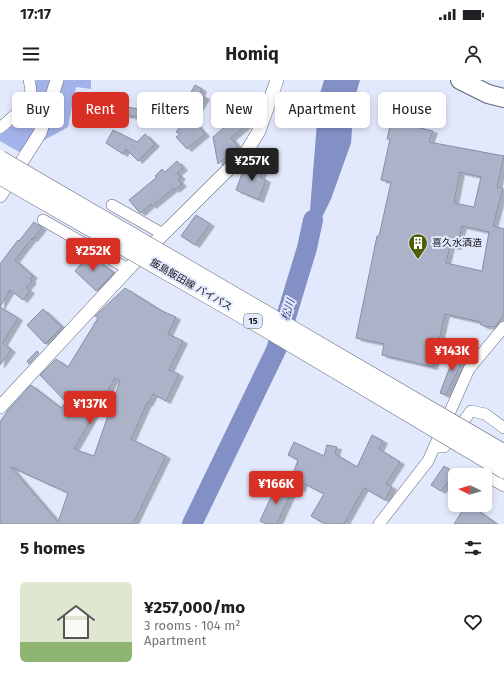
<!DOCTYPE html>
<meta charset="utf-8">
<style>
body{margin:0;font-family:"Fira Sans","Noto Sans JP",sans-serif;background:#f6f6f6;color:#202124;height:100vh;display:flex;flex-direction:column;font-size:15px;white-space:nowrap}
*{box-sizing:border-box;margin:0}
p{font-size:13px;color:#757577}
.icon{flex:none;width:22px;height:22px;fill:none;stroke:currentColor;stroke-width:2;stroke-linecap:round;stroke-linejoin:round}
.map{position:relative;height:444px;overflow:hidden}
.drawer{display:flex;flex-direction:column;background:#fff;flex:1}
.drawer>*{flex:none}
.banner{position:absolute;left:12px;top:12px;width:480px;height:36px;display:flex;gap:8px}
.needle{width:26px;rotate:275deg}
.tools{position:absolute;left:448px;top:388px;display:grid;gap:8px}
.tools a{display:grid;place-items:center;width:44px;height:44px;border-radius:6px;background:#fff;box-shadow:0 2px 6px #0003;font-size:20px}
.price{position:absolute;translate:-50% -34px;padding:0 9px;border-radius:4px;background:#d93025;color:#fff;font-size:13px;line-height:26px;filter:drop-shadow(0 1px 2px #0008)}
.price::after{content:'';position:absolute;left:50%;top:24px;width:12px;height:9px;margin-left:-6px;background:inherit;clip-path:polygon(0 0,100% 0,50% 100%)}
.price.selected{background:#222;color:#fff}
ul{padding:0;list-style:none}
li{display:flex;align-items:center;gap:12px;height:100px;padding:0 20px}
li+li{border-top:1px solid #e0e0e0}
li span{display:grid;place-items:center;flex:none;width:112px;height:80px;border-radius:6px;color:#555}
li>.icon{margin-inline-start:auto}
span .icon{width:48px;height:48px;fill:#fffc;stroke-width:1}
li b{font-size:17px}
h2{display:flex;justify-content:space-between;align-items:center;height:48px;padding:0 20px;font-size:17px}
.tag{padding:0 14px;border-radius:6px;background:#fff;box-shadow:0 2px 6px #0003;font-size:14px;line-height:36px}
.tag.selected{background:#d93025;color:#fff}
.status{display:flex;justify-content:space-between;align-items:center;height:28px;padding:0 20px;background:#fff;direction:ltr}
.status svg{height:11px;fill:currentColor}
header{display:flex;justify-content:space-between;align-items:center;height:52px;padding:0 20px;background:#fff;font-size:18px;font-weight:700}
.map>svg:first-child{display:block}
.forest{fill:#a3b2e9}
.water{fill:#8290c5}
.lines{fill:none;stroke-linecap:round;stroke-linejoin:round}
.river{stroke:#8290c5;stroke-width:20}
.building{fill:#acb3c9;stroke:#888ea4;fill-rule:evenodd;filter:url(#shadow)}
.minor-casing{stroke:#61667b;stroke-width:12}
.tertiary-casing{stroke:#61667b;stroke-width:14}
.trunk-casing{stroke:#61667b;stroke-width:20}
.minor{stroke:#fff;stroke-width:11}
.tertiary{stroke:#fff;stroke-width:13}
.trunk{stroke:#fff;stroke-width:18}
.primary-bridge-casing{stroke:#61667b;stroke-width:18;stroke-linecap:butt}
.primary-bridge{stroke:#fff;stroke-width:17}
.labels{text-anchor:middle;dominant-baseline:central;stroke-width:4;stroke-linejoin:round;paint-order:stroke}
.shield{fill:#e3e9fc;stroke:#525561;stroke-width:1}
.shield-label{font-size:9px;font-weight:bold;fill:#14161e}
.poi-label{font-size:10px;fill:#14161e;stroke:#e3e9fc;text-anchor:start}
.street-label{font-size:10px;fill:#14161e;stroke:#e3e9fc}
.water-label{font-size:11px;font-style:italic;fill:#3b488b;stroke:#e3e9fc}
</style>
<div class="status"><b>17:17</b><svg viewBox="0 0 49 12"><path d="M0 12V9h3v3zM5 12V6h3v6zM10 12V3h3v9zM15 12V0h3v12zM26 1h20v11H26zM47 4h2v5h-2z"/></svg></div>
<header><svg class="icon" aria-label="menu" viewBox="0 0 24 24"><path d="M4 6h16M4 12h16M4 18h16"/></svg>Homiq<svg class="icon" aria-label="person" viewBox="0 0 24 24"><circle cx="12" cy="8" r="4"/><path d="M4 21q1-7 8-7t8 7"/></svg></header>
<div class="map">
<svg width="504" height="444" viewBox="0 0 504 444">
<defs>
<filter id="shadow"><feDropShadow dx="4.5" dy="2.5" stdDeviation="0" flood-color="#0004"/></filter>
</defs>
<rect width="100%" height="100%" fill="#e3e9fc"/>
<polygon class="forest" points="36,0 91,0 91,9 76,7 68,47 21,73 0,61 0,55 22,38 36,18"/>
<polygon class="water" points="324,0 360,0 354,21 351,63 331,119 307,168 319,17"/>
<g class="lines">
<polyline class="river" points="192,444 276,270 307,168 313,140"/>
</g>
<g class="building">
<polygon points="195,5 202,9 200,14 205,17 192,39 205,54 187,69 176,57 180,54 176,52 183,43 176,39"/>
<polygon points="127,27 145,30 143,38 124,35"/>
<polygon points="241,33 249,43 231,58 238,67 218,84 213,57"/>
<path d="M393,33L413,37L412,46L433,51L429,62L504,76L497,107L503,108L493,146L504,149V234L495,247L484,246L480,244V242L445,234L433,287L382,275L384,264L356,258L377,156H379L391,102L381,100L390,59H387ZM460,92L481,97L474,127L454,123ZM462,146L489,152L482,191L446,183L450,166L457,167Z"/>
<polygon points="113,50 137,62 145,54 155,64 138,81 126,69 123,74 106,63"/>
<polygon points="177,81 183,88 177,93 181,97 178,100 182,104 175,110 174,108 152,126 151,124 141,133 139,132 129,120 157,97 155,96 162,89 165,92"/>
<polygon points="250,83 264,88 260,97 266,100 259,120 236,110 243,91"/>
<polygon points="196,135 210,144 195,165 181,156"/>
<polygon points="34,142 42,148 33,159 32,158 15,180 33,196 30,199 32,201 26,208 30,211 23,220 10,210 0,227 18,238 3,263 11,270 0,285 0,184 18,160 19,161"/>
<polygon points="83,173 96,185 99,181 114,193 96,211 75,191 81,184 76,180"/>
<path d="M125,208L162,231L176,237L168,254L183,261L169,290L179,294L166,321L153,314L148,324L147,323L131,359L166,376L133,444H0V342L8,330L31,305L61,328L66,322L40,295L56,279L68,287L98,238L95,236ZM115,298L120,301L94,376L74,369ZM11,387L68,413L58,442Z"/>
<polygon points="43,229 62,247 45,264 27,245"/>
<polygon points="37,271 39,273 29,284 27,281"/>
<polygon points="456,271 465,276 446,315 440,313"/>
<polygon points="372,355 383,361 379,369 400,382 386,404 392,407 385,420 364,408 344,444 325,444 311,436 324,414 303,403 301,409 289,405 298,380 288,375 294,362 324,376 327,365 337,367 335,374 357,387"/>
<polygon points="444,386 455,393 441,411 431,405"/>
<polygon points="277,404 292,411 277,444 266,444 260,441"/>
<polygon points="466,425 470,425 497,444 454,444"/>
</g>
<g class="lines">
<g class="minor-casing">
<g id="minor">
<polyline points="0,48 25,26 31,10 29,0"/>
<polyline points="112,125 163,154"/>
<polyline points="43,140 128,189"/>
<polyline points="436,367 444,367 471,331 485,334 504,348"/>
<polyline points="488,397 504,406"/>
<polyline points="379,444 428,381 469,289 504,247"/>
</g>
</g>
<g class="tertiary-casing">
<g id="tertiary">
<polyline points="0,116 40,53 57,0"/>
<polyline points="0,327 131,186 247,71 259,51 277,0"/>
</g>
</g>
<g class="trunk-casing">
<polyline id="trunk" points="460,0 488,14 504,18"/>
</g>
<use href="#minor" class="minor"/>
<use href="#tertiary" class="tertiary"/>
<use href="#trunk" class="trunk"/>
<g class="primary-bridge-casing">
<g id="primary-bridge">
<polyline points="0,79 504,373"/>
<polyline points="0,96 255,242 504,390"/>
</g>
</g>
<use href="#primary-bridge" class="primary-bridge"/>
</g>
<defs>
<g id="building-pin" transform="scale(1)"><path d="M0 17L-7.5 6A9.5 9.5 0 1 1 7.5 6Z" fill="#4c5f06" stroke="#e3e9fc"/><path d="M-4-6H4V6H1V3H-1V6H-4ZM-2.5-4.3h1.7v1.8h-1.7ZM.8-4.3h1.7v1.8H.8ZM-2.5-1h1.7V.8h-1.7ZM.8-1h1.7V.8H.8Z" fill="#fff"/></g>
</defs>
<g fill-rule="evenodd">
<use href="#building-pin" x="418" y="163"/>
</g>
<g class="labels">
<rect class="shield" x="244" y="234" width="18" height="14" rx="3"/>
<g class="shield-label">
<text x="253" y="241">15</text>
</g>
<g class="poi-label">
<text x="432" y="163">喜久水酒造</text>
</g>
<g class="street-label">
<text transform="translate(191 205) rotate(30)">飯島飯田線 バイパス</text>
</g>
<g class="water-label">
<text transform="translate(288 230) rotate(-73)">松川</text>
</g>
</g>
</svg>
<div class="tools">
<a><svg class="needle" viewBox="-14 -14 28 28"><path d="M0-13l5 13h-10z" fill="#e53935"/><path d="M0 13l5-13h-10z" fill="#757577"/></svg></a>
</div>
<b class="price selected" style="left:252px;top:102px">¥257K</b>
<b class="price" style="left:93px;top:192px">¥252K</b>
<b class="price" style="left:452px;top:292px">¥143K</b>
<b class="price" style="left:90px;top:345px">¥137K</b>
<b class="price" style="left:276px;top:425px">¥166K</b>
<div class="banner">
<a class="tag">Buy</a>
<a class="tag selected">Rent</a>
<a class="tag">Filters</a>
<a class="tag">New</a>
<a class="tag">Apartment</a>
<a class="tag">House</a>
</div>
</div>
<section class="drawer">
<h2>5 homes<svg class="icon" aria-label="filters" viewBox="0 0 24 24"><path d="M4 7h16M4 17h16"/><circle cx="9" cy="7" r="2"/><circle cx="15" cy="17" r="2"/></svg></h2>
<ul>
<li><span style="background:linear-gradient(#dfe7d0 75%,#8fb573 0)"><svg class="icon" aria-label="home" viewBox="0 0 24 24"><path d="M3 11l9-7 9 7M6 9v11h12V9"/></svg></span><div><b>¥257,000/mo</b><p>3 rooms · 104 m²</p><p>Apartment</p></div><svg class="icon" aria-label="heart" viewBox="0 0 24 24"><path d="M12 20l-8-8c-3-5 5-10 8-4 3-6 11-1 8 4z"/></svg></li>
</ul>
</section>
